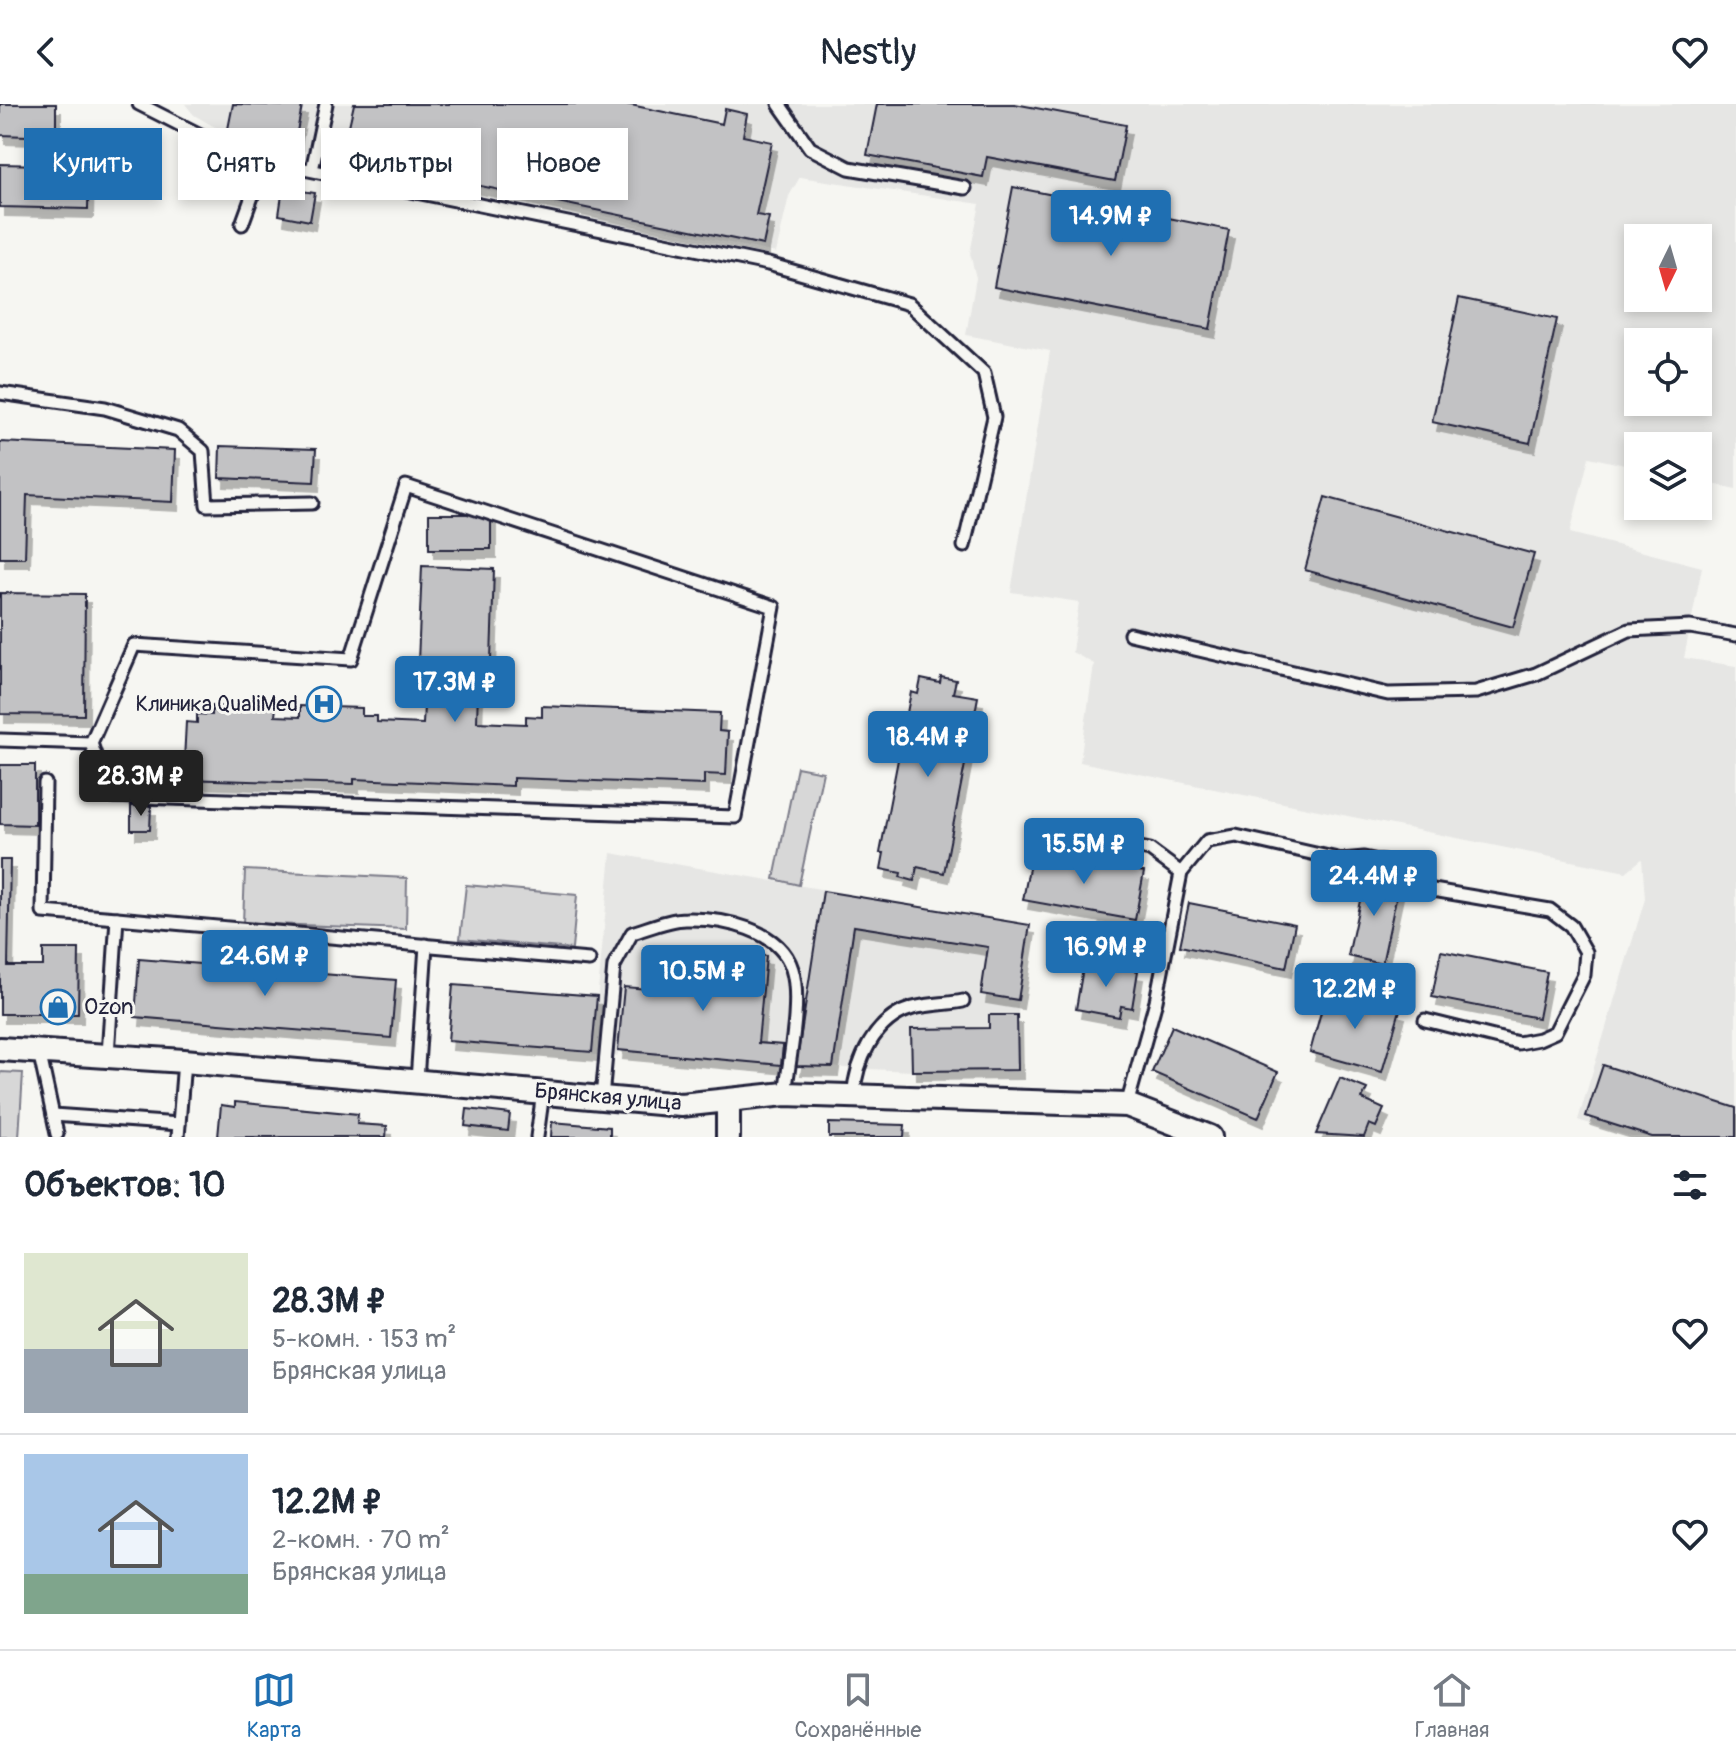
<!DOCTYPE html>
<html lang="ru">
<meta charset="utf-8">
<style>
body{margin:0;font-family:Pangolin,sans-serif;background:#f6f6f7;color:#1f2937;height:100vh;display:flex;flex-direction:column;font-size:30px;white-space:nowrap}
*{box-sizing:border-box;margin:0}
p{font-size:26px;color:#747a83}
.icon{flex:none;width:44px;height:44px;fill:none;stroke:currentColor;stroke-width:2;stroke-linecap:round;stroke-linejoin:round}
.map{position:relative;height:1033px;overflow:hidden}
.sheet{display:flex;flex-direction:column;background:#fff;flex:1}
.sheet>*{flex:none}
.banner{position:absolute;left:24px;top:24px;width:800px;height:72px;display:flex;gap:16px}
.needle{width:52px;rotate:185deg}
.fabs{position:absolute;left:1624px;top:120px;display:grid;gap:16px}
.fabs a{display:grid;place-items:center;width:88px;height:88px;border-radius:0px;background:#fff;box-shadow:0 4px 12px #0003;font-size:40px}
.price{position:absolute;translate:-50% -68px;padding:0 18px;border-radius:8px;background:#1f6fb2;color:#fff;font-size:26px;line-height:52px;filter:drop-shadow(0 2px 4px #0008)}
.price::after{content:'';position:absolute;left:50%;top:48px;width:24px;height:18px;margin-left:-12px;background:inherit;clip-path:polygon(0 0,100% 0,50% 100%)}
.price.on{background:#222;color:#fff}
ul{padding:0;list-style:none}
li{display:flex;align-items:center;gap:24px;height:200px;padding:0 24px}
li+li{border-top:2px solid #e0e1e3}
li span{display:grid;place-items:center;flex:none;width:224px;height:160px;border-radius:0px;color:#555}
li>.icon{margin-inline-start:auto}
span .icon{width:96px;height:96px;fill:#fffc;stroke-width:1}
li b{font-size:34px}
h2{display:flex;justify-content:space-between;align-items:center;height:96px;padding:0 24px;font-size:34px}
.tag{padding:0 28px;border-radius:0px;background:#fff;box-shadow:0 4px 12px #0003;font-size:28px;line-height:72px}
.tag.on{background:#1f6fb2;color:#fff}
header{display:flex;justify-content:space-between;align-items:center;height:104px;padding:0 24px;background:#fff;font-size:36px;font-weight:600}
.tab-bar{display:flex;justify-content:space-around;align-items:center;height:112px;border-top:2px solid #e0e1e3;background:#fff;font-size:22px;color:#747a83}
.tab-bar a{display:grid;justify-items:center;gap:4px}
.tab-bar .on{color:#1f6fb2}
.map>svg:first-child{display:block}
.built{fill:#e6e6e4;fill-rule:evenodd}
.green{fill:#d7d7d7;stroke:#7c7c89;stroke-width:2}
.building{fill:#c2c2c4;stroke:#22223b;stroke-width:2;filter:url(#shadow)}
.lines{fill:none;stroke-linecap:round;stroke-linejoin:round}
.service-casing{stroke:#22223b;stroke-width:17}
.minor-casing{stroke:#22223b;stroke-width:28}
.service{stroke:#f6f6f2;stroke-width:11}
.minor{stroke:#f6f6f2;stroke-width:22}
.labels{text-anchor:middle;dominant-baseline:central;stroke-width:6;stroke-linejoin:round;paint-order:stroke}
.poi-label{font-size:22px;fill:#22223b;stroke:#f6f6f2;text-anchor:end}
.street-label{font-size:22px;fill:#22223b;stroke:#f6f6f2}
</style>
<header><svg class="icon" aria-label="back" viewBox="0 0 24 24"><path d="M15 5l-7 7 7 7"/></svg>Nestly<svg class="icon" aria-label="heart" viewBox="0 0 24 24"><path d="M12 20l-8-8c-3-5 5-10 8-4 3-6 11-1 8 4z"/></svg></header>
<div class="map">
<svg width="1736" height="1033" viewBox="0 0 1736 1033">
<defs>
<filter id="shadow"><feDropShadow dx="5" dy="9" stdDeviation="0" flood-color="#0004"/></filter>
</defs>
<rect width="100%" height="100%" fill="#f6f6f2"/>
<filter id="ink" filterUnits="userSpaceOnUse"><feTurbulence type="fractalNoise" baseFrequency=".0125" numOctaves="2"/><feDisplacementMap in="SourceGraphic" scale="16" xChannelSelector="R" yChannelSelector="G"/><feConvolveMatrix kernelMatrix="1 2 1 2 8 2 1 2 1" color-interpolation-filters="sRGB"/></filter>
<g filter="url(#ink)">
<g class="built">
<path d="M185,0H1736V385L1698,377V342H1638V364L1589,353L1570,429L1702,463L1684,554L1736,562V1033H1631L1578,1016L1645,795L1642,755L1626,768L1080,658L1094,560L1072,548L1079,498L1011,488L1050,247L966,231L976,174L970,149L980,100L800,73L789,92L776,149L227,30L194,11ZM1638,134H1698V194H1638ZM1638,238H1698V298H1638Z"/>
<polygon points="611,749 1030,821 1018,896 1018,966 912,967 781,961 619,947 617,952 592,951"/>
</g>
<g class="green">
<polygon points="797,663 823,668 799,781 774,775"/>
<polygon points="245,766 407,774 406,825 243,819"/>
<polygon points="466,781 577,791 572,845 460,835"/>
<polygon points="0,968 23,969 19,1033 0,1033"/>
</g>
<g class="building">
<polygon points="0,0 56,0 56,33 0,31"/>
<polygon points="233,0 302,2 294,43 227,30"/>
<polygon points="354,0 626,0 722,20 725,5 747,10 743,32 772,38 756,111 769,113 763,141 342,53"/>
<polygon points="877,0 1015,0 1126,21 1115,77 987,53 983,73 867,51"/>
<polygon points="0,60 89,62 88,105 0,103"/>
<polygon points="1013,83 1229,126 1210,225 994,183"/>
<polygon points="283,84 315,89 310,117 279,111"/>
<polygon points="1459,194 1557,215 1530,339 1432,318"/>
<polygon points="0,338 175,346 173,398 27,391 25,454 0,454"/>
<polygon points="220,342 316,345 314,378 219,374"/>
<polygon points="1325,393 1534,450 1513,523 1305,466"/>
<rect x="429" y="410" width="62" height="35"/>
<polygon points="422,462 494,465 490,586 478,586 477,618 526,620 526,612 542,613 542,602 720,609 719,627 728,628 726,671 704,670 704,681 513,674 513,682 354,675 354,680 183,675 186,618 197,619 197,610 212,611 212,602 276,604 275,612 300,613 300,602 362,604 362,612 377,612 377,618 423,620 425,583 417,582"/>
<polygon points="0,489 85,490 84,611 0,610"/>
<polygon points="941,573 956,576 953,589 978,593 944,769 917,763 914,777 900,773 901,769 881,765 884,749 880,749 911,588 918,590 921,575 940,579"/>
<polygon points="0,661 35,661 35,721 0,720"/>
<polygon points="131,702 151,702 150,726 131,726"/>
<polygon points="1032,748 1144,768 1135,816 1023,796"/>
<polygon points="0,756 10,756 8,862 43,862 43,845 79,845 78,910 0,910"/>
<polygon points="1366,769 1400,776 1382,860 1348,852"/>
<polygon points="823,787 1030,821 1018,896 981,890 988,843 854,822 833,963 796,962"/>
<polygon points="1189,799 1295,820 1286,864 1180,842"/>
<polygon points="690,845 766,852 758,939 783,941 781,961 618,946 624,883 686,888"/>
<polygon points="1441,847 1547,868 1538,914 1432,893"/>
<polygon points="139,855 396,876 391,934 135,913"/>
<polygon points="1084,858 1138,867 1132,904 1121,902 1119,913 1076,905"/>
<polygon points="453,881 597,892 592,948 448,937"/>
<polygon points="1327,886 1400,906 1382,968 1310,948"/>
<polygon points="989,911 1017,911 1018,966 912,967 911,925 989,924"/>
<polygon points="1172,922 1278,968 1258,1014 1152,968"/>
<polygon points="1603,961 1736,1004 1736,1033 1652,1033 1586,1012"/>
<polygon points="1340,974 1367,985 1362,995 1384,1005 1376,1023 1369,1020 1364,1033 1316,1030"/>
<polygon points="235,998 358,1010 357,1020 387,1022 386,1033 218,1033 221,1001 235,1003"/>
<polygon points="467,1005 510,1010 508,1027 465,1022"/>
<polygon points="552,1018 610,1023 610,1033 551,1033"/>
<polygon points="829,1019 905,1021 904,1033 829,1033"/>
</g>
<g class="lines">
<g class="service-casing">
<g id="service">
<polyline points="139,0 224,43 265,57 768,160 909,200 984,269 994,313 964,442"/>
<polyline points="779,0 810,44 849,64 965,84"/>
<polyline points="312,66 326,0"/>
<polyline points="242,120 265,57"/>
<polyline points="0,289 105,304 178,326 203,347 207,401 312,399"/>
<polygon points="406,382 774,503 735,713 109,692 91,639 134,541 351,555"/>
<polyline points="1130,530 1388,590 1476,588 1536,570 1629,526 1690,523 1736,531"/>
<polyline points="0,636 91,639"/>
<polyline points="45,679 43,808 117,814"/>
<polyline points="1063,728 1150,746 1181,769"/>
<polyline points="39,947 57,1030"/>
<polyline points="108,951 117,814 589,856"/>
<polyline points="417,977 426,841"/>
<path d="M853,993C856,957 874,915 913,904C929,900 947,900 963,897"/>
<path d="M602,994L614,862L632,829C649,824 669,815 686,815C722,814 780,825 792,865C802,896 789,957 785,990"/>
<polyline points="1127,1001 1156,897 1181,769 1207,737 1236,732 1342,756 1364,754 1413,764 1417,779 1433,786 1550,806 1571,822 1586,848 1584,871 1555,928 1539,935 1518,939 1425,916"/>
<polyline points="53,1011 179,1020"/>
<polyline points="178,1033 184,957"/>
<polyline points="537,1033 543,988"/>
</g>
</g>
<g class="minor-casing">
<g id="minor">
<polyline points="0,945 184,957 681,1001 785,990 1127,1001 1210,1033"/>
<polyline points="728,1033 728,998"/>
</g>
</g>
<use href="#service" class="service"/>
<use href="#minor" class="minor"/>
</g>
</g>
<defs>
<g id="hospital-ring" transform="scale(1.8)"><circle r="9.5" fill="#f6f6f2" stroke="#1f6fb2" stroke-width="1.5"/><path d="M-5-5h3v3.5h4V-5h3V5h-3V1.5h-4V5h-3Z" fill="#1f6fb2"/></g>
<g id="shop-ring" transform="scale(1.8)"><circle r="9.5" fill="#f6f6f2" stroke="#1f6fb2" stroke-width="1.5"/><path d="M-5-2.5h2.3a2.7 3.5 0 0 1 5.4 0H5L5.5 6h-11ZM-1.5-2.5h3a1.5 2.3 0 0 0-3 0Z" fill="#1f6fb2"/></g>
</defs>
<g fill-rule="evenodd">
<use href="#hospital-ring" x="324" y="600"/>
<use href="#shop-ring" x="58" y="903"/>
</g>
<g class="labels">
<g class="poi-label">
<text x="298" y="600">Клиника QualiMed</text>
<text x="84" y="903" text-anchor="start">Ozon</text>
</g>
<g class="street-label">
<text transform="translate(608 993) rotate(5)">Брянская улица</text>
</g>
</g>
</svg>
<div class="fabs">
<a><svg class="needle" viewBox="-14 -14 28 28"><path d="M0-13l5 13h-10z" fill="#e53935"/><path d="M0 13l5-13h-10z" fill="#747a83"/></svg></a>
<a><svg class="icon" aria-label="locate" viewBox="0 0 24 24"><circle cx="12" cy="12" r="6"/><path d="M12 2v4M12 18v4M2 12h4M18 12h4"/></svg></a>
<a><svg class="icon" aria-label="layers" viewBox="0 0 24 24"><path d="M12 4l9 5-9 5-9-5zM3 14l9 5 9-5"/></svg></a>
</div>
<b class="price" style="left:1111px;top:154px">14.9M ₽</b>
<b class="price" style="left:455px;top:620px">17.3M ₽</b>
<b class="price" style="left:928px;top:675px">18.4M ₽</b>
<b class="price on" style="left:141px;top:714px">28.3M ₽</b>
<b class="price" style="left:1084px;top:782px">15.5M ₽</b>
<b class="price" style="left:1374px;top:814px">24.4M ₽</b>
<b class="price" style="left:1106px;top:885px">16.9M ₽</b>
<b class="price" style="left:265px;top:894px">24.6M ₽</b>
<b class="price" style="left:703px;top:909px">10.5M ₽</b>
<b class="price" style="left:1355px;top:927px">12.2M ₽</b>
<div class="banner">
<a class="tag on">Купить</a>
<a class="tag">Снять</a>
<a class="tag">Фильтры</a>
<a class="tag">Новое</a>
</div>
</div>
<section class="sheet">
<h2>Объектов: 10<svg class="icon" aria-label="filters" viewBox="0 0 24 24"><path d="M4 7h16M4 17h16"/><circle cx="9" cy="7" r="2"/><circle cx="15" cy="17" r="2"/></svg></h2>
<ul>
<li><span style="background:linear-gradient(#dfe7d0 60%,#9aa5b1 0)"><svg class="icon" aria-label="home" viewBox="0 0 24 24"><path d="M3 11l9-7 9 7M6 9v11h12V9"/></svg></span><div><b>28.3M ₽</b><p>5-комн. · 153 m²</p><p>Брянская улица</p></div><svg class="icon" aria-label="heart" viewBox="0 0 24 24"><path d="M12 20l-8-8c-3-5 5-10 8-4 3-6 11-1 8 4z"/></svg></li>
<li><span style="background:linear-gradient(#a9c7e8 75%,#7fa58c 0)"><svg class="icon" aria-label="home" viewBox="0 0 24 24"><path d="M3 11l9-7 9 7M6 9v11h12V9"/></svg></span><div><b>12.2M ₽</b><p>2-комн. · 70 m²</p><p>Брянская улица</p></div><svg class="icon" aria-label="heart" viewBox="0 0 24 24"><path d="M12 20l-8-8c-3-5 5-10 8-4 3-6 11-1 8 4z"/></svg></li>
</ul>
</section>
<nav class="tab-bar">
<a class="on"><svg class="icon" aria-label="map" viewBox="0 0 24 24"><path d="M3 6l6-2 6 2 6-2v14l-6 2-6-2-6 2zM9 4v14M15 6v14"/></svg>Карта</a>
<a><svg class="icon" aria-label="saved" viewBox="0 0 24 24"><path d="M7 4h10v16l-5-4-5 4z"/></svg>Сохранённые</a>
<a><svg class="icon" aria-label="home" viewBox="0 0 24 24"><path d="M3 11l9-7 9 7M6 9v11h12V9"/></svg>Главная</a>
</nav>
